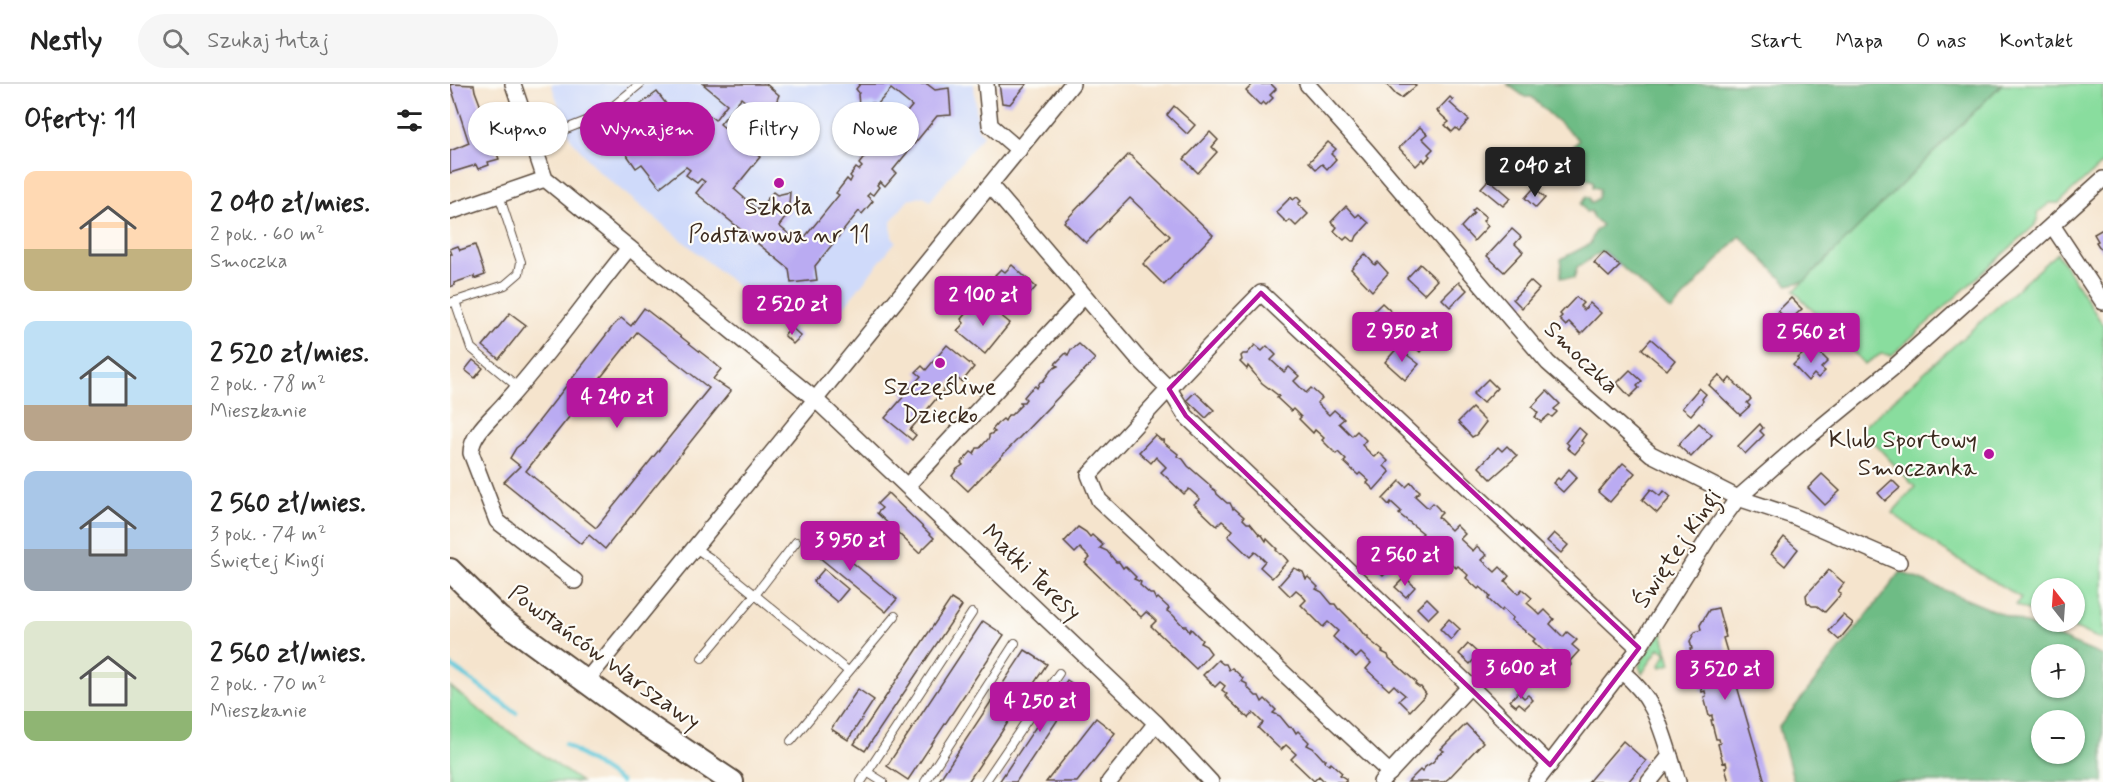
<!DOCTYPE html>
<html lang="pl">
<meta charset="utf-8">
<style>
body{margin:0;font-family:Mynerve,sans-serif;background:#f6f6f6;color:#222;height:100vh;display:flex;flex-direction:column;font-size:22px;white-space:nowrap}
*{box-sizing:border-box;margin:0}
p{font-size:20px;color:#767676}
.icon{flex:none;width:33px;height:33px;fill:none;stroke:currentColor;stroke-width:2;stroke-linecap:round;stroke-linejoin:round}
.map{position:relative;flex:1;overflow:hidden}
.drawer{display:flex;flex-direction:column;background:#fff;width:450px}
.drawer>*{flex:none}
.hud{position:absolute;left:18px;top:18px;width:570px;height:54px;display:flex;gap:12px}
.needle{width:39px;rotate:343deg}
.buttons{position:absolute;left:1581px;top:494px;display:grid;gap:12px}
.buttons a{display:grid;place-items:center;width:54px;height:54px;border-radius:50%;background:#fff;box-shadow:0 2px 4px #0004;font-size:30px}
.price{position:absolute;translate:-50% -51px;padding:0 14px;border-radius:6px;background:#b5179e;color:#fff;font-size:20px;line-height:39px;filter:drop-shadow(0 2px 3px #0008)}
.price::after{content:'';position:absolute;left:50%;top:36px;width:18px;height:14px;margin-left:-9px;background:inherit;clip-path:polygon(0 0,100% 0,50% 100%)}
.price.selected{background:#222;color:#fff}
ul{padding:0;list-style:none}
li{display:flex;align-items:center;gap:18px;height:150px;padding:0 24px}
li span{display:grid;place-items:center;flex:none;width:168px;height:120px;border-radius:12px;color:#555}
li>.icon{margin-inline-start:auto}
span .icon{width:72px;height:72px;fill:#fffc;stroke-width:1}
li b{font-size:26px}
h2{display:flex;justify-content:space-between;align-items:center;height:72px;padding:0 24px;font-size:26px}
.chip{padding:0 21px;border-radius:27px;background:#fff;box-shadow:0 2px 4px #0004;font-size:21px;line-height:54px}
.chip.selected{background:#b5179e;color:#fff}
header{display:flex;align-items:center;gap:36px;box-sizing:border-box;height:84px;padding:0 30px;background:#fff;border-bottom:2px solid #e0e0e0}
header strong{font-size:28px}
nav{display:flex;gap:33px;margin-inline-start:auto;font-size:21px}
.search{width:420px;height:54px;background:#f6f6f6;display:flex;align-items:center;gap:15px;box-sizing:border-box;padding:0 21px;border-radius:33px;color:#767676;font-size:22px}
main{display:flex;flex:1;min-height:0}
.map>svg:first-child{display:block}
.built{fill:#cfdafa}
.green{fill:#89dd9e;stroke:#62845e;stroke-width:1.5}
.forest{fill:#6ebc85;stroke:#547352;stroke-width:1.5;fill-rule:evenodd}
.lines{fill:none;stroke-linecap:round;stroke-linejoin:round}
.stream{stroke:#5fc8da;stroke-width:4.5}
.building{fill:#baabf2;fill-rule:evenodd}
.lane-casing{stroke:#574638;stroke-width:10}
.street-casing{stroke:#574638;stroke-width:18}
.secondary-casing{stroke:#574638;stroke-width:26}
.lane{stroke:#fff;stroke-width:8}
.street{stroke:#fff;stroke-width:15}
.secondary{stroke:#fff;stroke-width:22}
.marked{fill:none;stroke:#b5179e;stroke-width:4.5;stroke-linejoin:round}
.poi-dot{fill:#b5179e;stroke:#fdfcf7;stroke-width:2}
.labels{text-anchor:middle;dominant-baseline:central;stroke-width:4.5;stroke-linejoin:round;paint-order:stroke}
.poi-label{font-size:24px;fill:#3b2a1e;stroke:#fdfcf7}
.street-label{font-size:24px;fill:#3b2a1e;stroke:#fdfcf7}
</style>
<header>
<strong>Nestly</strong>
<div class="search"><svg class="icon" aria-label="search" viewBox="0 0 24 24"><circle cx="10" cy="10" r="6"/><path d="M15 15l6 6"/></svg>Szukaj tutaj</div>
<nav><a>Start</a><a>Mapa</a><a>O nas</a><a>Kontakt</a></nav>
</header>
<main>
<section class="drawer">
<h2>Oferty: 11<svg class="icon" aria-label="filters" viewBox="0 0 24 24"><path d="M4 7h16M4 17h16"/><circle cx="9" cy="7" r="2"/><circle cx="15" cy="17" r="2"/></svg></h2>
<ul>
<li><span style="background:linear-gradient(#ffd9b3 65%,#c2b280 0)"><svg class="icon" aria-label="home" viewBox="0 0 24 24"><path d="M3 11l9-7 9 7M6 9v11h12V9"/></svg></span><div><b>2 040 zł/mies.</b><p>2 pok. · 60 m²</p><p>Smoczka</p></div></li>
<li><span style="background:linear-gradient(#bfe0f5 70%,#b9a48a 0)"><svg class="icon" aria-label="home" viewBox="0 0 24 24"><path d="M3 11l9-7 9 7M6 9v11h12V9"/></svg></span><div><b>2 520 zł/mies.</b><p>2 pok. · 78 m²</p><p>Mieszkanie</p></div></li>
<li><span style="background:linear-gradient(#a9c7e8 65%,#9aa5b1 0)"><svg class="icon" aria-label="home" viewBox="0 0 24 24"><path d="M3 11l9-7 9 7M6 9v11h12V9"/></svg></span><div><b>2 560 zł/mies.</b><p>3 pok. · 74 m²</p><p>Świętej Kingi</p></div></li>
<li><span style="background:linear-gradient(#dfe7d0 75%,#8fb573 0)"><svg class="icon" aria-label="home" viewBox="0 0 24 24"><path d="M3 11l9-7 9 7M6 9v11h12V9"/></svg></span><div><b>2 560 zł/mies.</b><p>2 pok. · 70 m²</p><p>Mieszkanie</p></div></li>
</ul>
</section>
<div class="map">
<svg width="1653" height="698" viewBox="0 0 1653 698">
<rect width="100%" height="100%" fill="#fdfcf7"/>
<filter id="ink" filterUnits="userSpaceOnUse"><feTurbulence type="fractalNoise" baseFrequency=".0167" numOctaves="2"/><feDisplacementMap in="SourceGraphic" scale="12" xChannelSelector="R" yChannelSelector="G"/><feConvolveMatrix kernelMatrix="1 2 1 2 8 2 1 2 1" color-interpolation-filters="sRGB"/></filter>
<filter id="wash" filterUnits="userSpaceOnUse"><feTurbulence type="fractalNoise" baseFrequency=".008" numOctaves="4" result="noise"/><feDisplacementMap in="SourceGraphic" scale="24" xChannelSelector="R" yChannelSelector="G"/><feGaussianBlur stdDeviation="1.35" result="paint"/><feColorMatrix in="noise" values="0 0 0 0 0 0 0 0 0 0 0 0 0 0 0 0 0 1.4 0 .05"/><feComposite in="paint" operator="in"/></filter>
<g filter="url(#wash)">
<rect width="100%" height="100%" fill="#f5e4cd"/>
<polygon class="built" points="101,0 524,0 528,45 534,50 480,117 474,112 459,115 441,137 442,153 446,157 393,224 386,218 315,225 147,86 121,55"/>
<g class="green">
<polygon points="1552,0 1653,0 1653,79 1609,119 1600,119 1587,129 1588,136 1585,141 1442,271 1431,270 1415,280 1344,207"/>
<polygon points="1607,169 1653,241 1653,556 1605,537 1624,537 1624,504 1592,504 1591,532 1565,521 1571,514 1493,466 1442,429 1465,403 1411,345"/>
<polygon points="1212,547 1221,580 1211,583 1210,581 1217,569 1209,564 1192,590 1189,581"/>
<polygon points="0,602 30,627 131,698 0,698"/>
</g>
<g class="forest">
<path d="M1057,0H1552L1355,197L1338,201L1290,152L1221,227L1154,167C1143,171 1137,179 1127,183L1124,195L1111,193V175L1140,160L1145,147L1152,141L1143,134L1141,127L1136,128L1131,120L1136,113H1139L1141,119L1148,114L1150,105L1143,103V97C1132,93 1117,92 1109,84L1110,81L1109,79L1129,56C1113,41 1096,29 1082,13H1075Z"/>
<path d="M1451,488L1653,572V698H1344L1329,643ZM1592,570H1624V603H1592ZM1592,636H1624V669H1592Z"/>
</g>
<g class="lines">
<g class="stream">
<polyline points="0,581 66,629"/>
<polyline points="115,660 171,698"/>
</g>
</g>
<g id="blocks">
<g class="building">
<polygon points="0,0 24,1 25,7 37,39 36,40 49,75 38,78 39,81 28,85 26,81 0,89 0,67 19,59"/>
<polygon points="253,0 316,0 329,11 327,16 328,18 321,22 319,29 316,28 313,32 291,14 270,40 310,73 284,105 308,126 323,108 327,111 340,108 339,121 343,124 329,142 350,159 389,111 386,109 397,95 400,98 402,94 400,92 406,84 409,86 412,83 409,80 419,67 423,70 462,22 441,5 426,22 423,19 409,22 408,10 409,9 406,5 410,0 477,0 485,6 499,4 501,31 487,32 443,86 446,89 435,102 430,97 427,101 429,103 423,111 420,109 417,112 423,117 412,130 409,127 365,182 367,196 341,199 339,185 246,109 255,98 251,95 247,99 236,91 240,86 236,83 210,103 192,80 186,84 175,68 179,64 163,41 207,8 223,29 200,46 215,67 250,24 265,36 277,20"/>
<polygon points="549,0 577,0 560,20 552,19"/>
<polygon points="803,0 821,0 826,5 820,11 823,14 816,21 813,18 810,21 796,7"/>
<polygon points="936,0 964,0 966,2 951,14 946,11"/>
<polygon points="1000,13 1003,16 1000,19 1019,36 1009,47 1006,44 1002,48 995,41 999,38 987,27"/>
<polygon points="724,22 745,41 737,50 717,31"/>
<polygon points="970,43 977,50 972,54 983,65 978,70 980,72 975,78 973,75 966,82 949,64"/>
<polygon points="760,48 768,56 762,63 767,68 748,89 734,75"/>
<polygon points="878,58 886,65 881,70 886,75 877,85 872,80 866,85 859,78"/>
<polygon points="679,70 763,151 714,201 693,180 720,152 680,114 636,159 614,138"/>
<polygon points="1039,95 1061,114 1053,122 1031,104"/>
<polygon points="1084,104 1095,114 1086,124 1075,114"/>
<polygon points="841,113 843,116 847,113 851,117 848,120 858,130 846,142 840,136 837,139 826,128"/>
<polygon points="896,122 906,133 909,130 919,139 907,152 905,157 902,157 897,153 894,156 884,147 887,143 881,138"/>
<polygon points="1025,124 1036,133 1033,137 1038,142 1024,157 1011,143 1024,129 1022,127"/>
<polygon points="1062,145 1071,153 1065,160 1073,168 1054,188 1037,172"/>
<polygon points="1651,146 1653,146 1653,169 1646,158 1648,157 1644,150"/>
<polygon points="25,161 35,191 24,195 24,192 4,199 5,201 0,203 0,170 2,170 0,165 8,162 10,166"/>
<polygon points="1154,168 1170,182 1159,193 1144,179"/>
<polygon points="915,170 925,181 928,178 938,189 922,207 901,185"/>
<polygon points="970,180 987,196 974,210 957,194"/>
<polygon points="562,181 586,203 577,213 573,210 565,219 544,201 549,194 545,191 551,185 555,188"/>
<polygon points="1080,197 1089,205 1072,224 1063,215"/>
<polygon points="1009,198 1017,206 1000,223 992,215"/>
<polygon points="1126,213 1133,219 1130,222 1134,226 1140,219 1151,229 1131,250 1119,238 1116,242 1109,235 1112,232 1110,230"/>
<polygon points="1341,214 1352,225 1339,237 1328,227"/>
<polygon points="533,217 560,239 535,270 507,247 514,239 511,235 522,222 526,225"/>
<polygon points="932,219 947,233 941,239 932,230 930,232 924,227"/>
<path d="M194,224L262,277L271,285L263,295L281,307L155,465L139,451L131,460L54,398L70,382L60,374L66,364L71,360L163,242L171,234L181,242ZM187,248L259,304L146,444L76,387Z"/>
<polygon points="60,229 76,241 49,275 33,262"/>
<polygon points="959,240 978,258 970,268 950,249"/>
<polygon points="341,243 351,252 343,260 334,251"/>
<polygon points="1201,255 1225,276 1217,286 1192,265"/>
<polygon points="629,260 645,275 518,407 502,392 507,385 513,381 511,379 521,368 524,370 527,364 530,364 539,354 539,351 545,348 542,346 547,340 553,335 555,337 558,331 561,331 571,321 570,318 574,318 576,315 574,313 579,307 585,302 587,304 590,298 593,297 602,285 608,282 605,280 616,269 618,271 621,265 624,264"/>
<polygon points="497,261 524,283 512,298 508,295 505,298 502,296 460,346 466,351 462,356 435,334 455,311 451,307 456,301 460,305 471,292 466,288 472,282 476,286"/>
<polygon points="805,261 812,267 817,262 826,271 821,276 834,288 839,283 849,292 844,297 856,309 861,304 872,314 867,319 879,331 884,326 894,335 889,339 902,352 907,347 916,356 912,361 924,373 929,368 938,377 934,382 940,388 924,406 917,399 919,397 910,389 908,391 894,378 896,376 888,368 886,370 872,356 874,354 865,346 863,349 849,335 851,333 843,325 841,327 827,314 829,312 812,299 798,282 797,285 790,278 792,276 791,272 793,270 797,270"/>
<polygon points="950,261 957,269 956,270 969,280 955,296 935,278"/>
<polygon points="1363,262 1378,277 1371,284 1375,287 1368,294 1364,290 1358,297 1343,281 1349,275 1348,274"/>
<polygon points="23,276 33,284 25,294 15,286"/>
<polygon points="1180,286 1192,297 1187,302 1189,304 1180,313 1167,299"/>
<polygon points="1269,291 1276,299 1280,294 1301,315 1297,319 1300,322 1290,331 1259,301"/>
<polygon points="1038,295 1047,304 1033,319 1023,310"/>
<polygon points="1249,304 1256,310 1252,315 1253,317 1241,331 1232,324"/>
<polygon points="1097,307 1110,320 1104,325 1107,328 1102,333 1099,331 1091,338 1085,333 1088,329 1082,323"/>
<polygon points="745,308 764,326 756,334 737,316"/>
<polygon points="1022,324 1036,338 1026,351 1022,353 1008,338"/>
<polygon points="1249,339 1262,351 1241,373 1228,361"/>
<polygon points="1310,340 1313,344 1310,347 1314,351 1295,370 1288,362"/>
<polygon points="1128,343 1136,350 1131,357 1134,359 1125,370 1117,364 1119,361 1116,358"/>
<polygon points="705,351 711,356 714,356 713,358 728,370 727,372 733,375 738,382 761,402 760,403 766,407 767,410 777,419 780,419 783,425 784,424 794,433 793,435 797,439 800,439 810,451 812,451 816,457 817,455 827,465 826,466 830,470 832,470 838,477 822,494 810,483 815,477 810,472 805,468 800,473 778,452 783,446 777,441 772,437 767,442 744,420 750,415 739,405 734,410 711,388 716,383 706,373 701,379 689,368"/>
<polygon points="1057,362 1067,372 1041,395 1029,383 1048,363 1052,367"/>
<polygon points="1173,379 1185,389 1160,418 1148,408"/>
<polygon points="1119,385 1127,393 1113,408 1103,399 1108,394 1110,396"/>
<polygon points="1372,390 1390,407 1375,421 1358,404"/>
<polygon points="1442,396 1450,404 1435,417 1428,409"/>
<polygon points="950,397 956,403 961,398 965,403 970,407 965,412 978,424 983,419 988,424 992,429 988,433 1001,446 1006,441 1015,450 1010,455 1023,467 1027,462 1032,467 1037,471 1032,476 1045,488 1050,483 1059,492 1055,497 1068,510 1072,505 1082,514 1077,519 1084,525 1090,531 1095,526 1104,535 1100,540 1113,553 1117,548 1127,556 1122,561 1129,567 1120,577 1121,581 1119,583 1112,585 1106,579 1108,577 1098,567 1096,570 1083,557 1085,555 1061,536 1063,534 1053,525 1051,527 1038,515 1040,513 1036,508 1030,503 1028,505 1016,494 1018,491 1008,482 1006,484 993,472 996,470 987,461 984,463 971,451 973,449 949,430 951,427 941,418 939,421 933,415"/>
<polygon points="1201,405 1210,412 1214,407 1221,413 1207,429 1192,416"/>
<polygon points="438,409 484,454 469,469 427,429 432,424 427,420"/>
<polygon points="628,443 636,448 640,453 642,451 653,461 650,464 657,467 666,478 669,478 673,484 675,482 686,493 684,495 691,498 690,501 700,510 703,510 706,516 708,514 719,524 717,527 723,531 733,542 736,542 739,548 741,545 752,556 750,559 756,562 761,569 746,585 701,542 706,537 701,532 696,528 691,533 635,479 640,474 630,464 625,469 614,458"/>
<polygon points="364,447 447,515 436,528 353,460"/>
<polygon points="1104,449 1118,461 1111,469 1097,457"/>
<polygon points="1334,453 1348,465 1335,482 1321,470"/>
<polygon points="932,471 943,482 933,492 922,481"/>
<polygon points="844,484 853,488 856,495 858,493 868,503 866,505 872,508 882,520 885,520 889,526 890,525 900,535 899,536 905,539 915,552 918,552 918,555 933,567 932,568 938,571 939,574 966,598 965,600 969,603 971,603 976,610 960,627 949,616 955,611 949,606 944,601 939,606 916,585 921,579 911,569 906,574 883,553 888,547 878,538 873,543 851,521 856,516 851,510 846,506 840,512 829,501"/>
<polygon points="374,485 398,505 387,518 363,498"/>
<polygon points="1379,486 1394,499 1388,507 1391,510 1375,528 1367,522 1362,522 1357,518 1356,511"/>
<polygon points="955,493 965,503 956,513 945,503"/>
<polygon points="977,514 988,525 978,535 967,524"/>
<polygon points="501,515 512,522 415,667 404,660"/>
<polygon points="1268,524 1276,553 1273,554 1315,698 1279,698 1275,684 1277,683 1276,678 1273,679 1268,660 1270,659 1269,655 1266,655 1261,636 1263,636 1262,633 1262,631 1259,632 1254,613 1256,612 1255,607 1252,608 1247,589 1249,588 1248,584 1245,584 1240,565 1242,565 1240,557 1245,548 1251,546 1250,541 1259,526"/>
<polygon points="1393,531 1403,539 1389,556 1379,547"/>
<polygon points="999,535 1010,545 1001,556 990,545"/>
<polygon points="533,537 554,551 458,696 437,682"/>
<polygon points="1018,560 1029,570 1020,580 1009,570"/>
<polygon points="575,566 597,580 518,698 488,698"/>
<polygon points="768,576 773,580 776,580 779,586 782,584 793,594 791,597 797,600 797,603 806,612 809,612 812,618 815,615 826,626 823,629 830,632 839,643 843,644 846,649 848,647 859,658 857,661 863,664 873,675 876,675 875,678 879,681 881,679 892,689 890,691 896,695 896,698 875,698 869,692 864,697 841,675 846,670 836,661 831,666 808,644 813,639 803,629 798,634 775,612 777,610 772,606 775,602 770,598 765,603 753,591"/>
<polygon points="617,596 629,604 566,698 549,698"/>
<polygon points="408,605 424,616 398,656 381,645"/>
<polygon points="1068,608 1074,614 1078,611 1083,616 1075,624 1069,619 1066,622 1060,617"/>
<polygon points="646,634 665,649 654,664 627,698 596,698"/>
<polygon points="1016,640 1033,658 999,694 994,698 958,698 970,686 972,688 975,683 983,678 987,673 988,670 994,667 991,665"/>
<polygon points="1173,657 1196,677 1178,698 1138,698"/>
</g>
</g>
</g>
<g filter="url(#ink)">
<use href="#blocks" fill-opacity="0" stroke="#574638" stroke-width="1.5"/>
<g class="lines">
<g class="lane-casing">
<g id="lane">
<polyline points="83,58 144,34 156,28 190,0"/>
<polyline points="5,217 21,264 69,304"/>
<polyline points="0,219 55,201 69,189 71,178 49,111"/>
<polyline points="245,464 260,474 398,587"/>
<polyline points="252,574 305,511 346,458"/>
<polyline points="341,657 445,532"/>
<polyline points="417,688 433,698"/>
<polyline points="411,698 522,529"/>
<polyline points="475,698 565,559"/>
<polyline points="535,698 609,589"/>
</g>
</g>
<g class="street-casing">
<g id="street">
<polyline points="63,0 95,95 366,316 706,639 761,698"/>
<polyline points="536,0 540,41 569,66"/>
<polyline points="857,0 918,68 1098,279 1201,370 1288,414 1343,432 1449,478"/>
<polyline points="540,101 686,272 719,305 736,332 1020,602 1100,681"/>
<polyline points="0,128 95,95"/>
<polyline points="1602,141 1653,218"/>
<polyline points="457,402 634,212"/>
<path d="M125,497L47,437L21,369C21,350 42,334 54,320C99,271 137,215 179,164"/>
<path d="M1172,588C1202,612 1209,637 1220,672L1199,698"/>
<polyline points="136,597 622,0"/>
<polyline points="1220,672 1228,698"/>
<path d="M940,689L649,416L639,391C696,330 752,268 811,209L1189,564"/>
<polyline points="659,698 706,639"/>
<polyline points="931,698 1020,602"/>
<polyline points="1086,698 1189,564 1259,453 1288,414 1344,365 1444,283 1653,95"/>
</g>
</g>
<g class="secondary-casing">
<polyline id="secondary" points="0,486 49,534 182,631 282,698"/>
</g>
<use href="#lane" class="lane"/>
<use href="#street" class="street"/>
<use href="#secondary" class="secondary"/>
</g>
</g>
<path class="marked" d="M811,209L1189,564L1100,681L736,332L719,305Z"/>
<g class="poi-dot">
<circle cx="329" cy="99" r="6"/>
<circle cx="490" cy="279" r="6"/>
<circle cx="1539" cy="370" r="6"/>
</g>
<g class="labels">
<g class="poi-label">
<text x="329" y="123">Szkoła<tspan x="329" dy="28">Podstawowa nr 11</tspan></text>
<text x="490" y="303">Szczęśliwe<tspan x="490" dy="28">Dziecko</tspan></text>
<text x="1527" y="356" text-anchor="end">Klub Sportowy<tspan x="1527" dy="28">Smoczanka</tspan></text>
</g>
<g class="street-label">
<text transform="translate(1131 274) rotate(44)">Smoczka</text>
<text transform="translate(1228 465) rotate(-56)">Świętej Kingi</text>
<text transform="translate(581 489) rotate(44)">Matki Teresy</text>
<text transform="translate(154 574) rotate(36)">Powstańców Warszawy</text>
</g>
</g>
</svg>
<div class="buttons">
<a><svg class="needle" viewBox="-14 -14 28 28"><path d="M0-13l5 13h-10z" fill="#e53935"/><path d="M0 13l5-13h-10z" fill="#767676"/></svg></a>
<a>+</a>
<a>−</a>
</div>
<b class="price selected" style="left:1085px;top:114px">2 040 zł</b>
<b class="price" style="left:533px;top:243px">2 100 zł</b>
<b class="price" style="left:342px;top:252px">2 520 zł</b>
<b class="price" style="left:952px;top:279px">2 950 zł</b>
<b class="price" style="left:1361px;top:280px">2 560 zł</b>
<b class="price" style="left:167px;top:345px">4 240 zł</b>
<b class="price" style="left:400px;top:488px">3 950 zł</b>
<b class="price" style="left:955px;top:503px">2 560 zł</b>
<b class="price" style="left:1071px;top:616px">3 600 zł</b>
<b class="price" style="left:1275px;top:617px">3 520 zł</b>
<b class="price" style="left:590px;top:649px">4 250 zł</b>
<div class="hud">
<a class="chip">Kupno</a>
<a class="chip selected">Wynajem</a>
<a class="chip">Filtry</a>
<a class="chip">Nowe</a>
</div>
</div>
</main>
